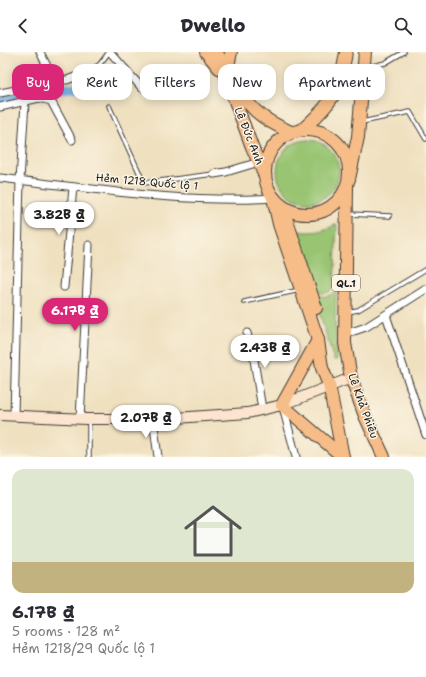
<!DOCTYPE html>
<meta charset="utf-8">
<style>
body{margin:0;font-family:"Shantell Sans",sans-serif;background:#f2f2f3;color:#2b2b33;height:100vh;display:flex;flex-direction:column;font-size:15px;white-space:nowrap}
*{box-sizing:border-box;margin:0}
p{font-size:13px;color:#7c7c81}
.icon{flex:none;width:22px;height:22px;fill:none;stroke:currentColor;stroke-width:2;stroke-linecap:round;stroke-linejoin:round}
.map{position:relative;height:405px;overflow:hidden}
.sheet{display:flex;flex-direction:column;background:#fff;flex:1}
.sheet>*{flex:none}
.guide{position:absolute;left:12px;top:12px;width:402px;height:36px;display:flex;gap:8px}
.price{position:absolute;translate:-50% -34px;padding:0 9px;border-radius:14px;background:#fff;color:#222;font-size:13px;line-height:26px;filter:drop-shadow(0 1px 2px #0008)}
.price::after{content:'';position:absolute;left:50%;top:24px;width:12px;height:9px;margin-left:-6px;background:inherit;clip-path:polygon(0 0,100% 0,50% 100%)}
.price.current{background:#db2777;color:#fff}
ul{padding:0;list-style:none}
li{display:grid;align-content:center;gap:8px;height:212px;padding:0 12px}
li+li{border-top:1px solid #e1e1e2}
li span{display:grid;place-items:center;height:124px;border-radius:12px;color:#555}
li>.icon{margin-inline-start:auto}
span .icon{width:72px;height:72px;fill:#fffc;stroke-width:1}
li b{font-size:17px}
.pill{padding:0 14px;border-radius:12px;background:#fff;box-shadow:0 2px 10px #0003;font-size:14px;line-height:36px}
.pill.current{background:#db2777;color:#fff}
header{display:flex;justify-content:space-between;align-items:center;height:52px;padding:0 12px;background:#fff;font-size:18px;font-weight:800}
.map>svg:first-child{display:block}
.green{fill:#99c573;stroke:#5a7048}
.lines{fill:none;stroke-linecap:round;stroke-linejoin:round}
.canal{stroke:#77b0e7;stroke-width:9}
.service-casing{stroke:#3c3934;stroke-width:5.5}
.minor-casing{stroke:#3c3934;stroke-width:9}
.secondary-casing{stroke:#3c3934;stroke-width:12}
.primary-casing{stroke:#3c3934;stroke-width:14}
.trunk-casing{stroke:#3c3934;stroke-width:14}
.service{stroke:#fff;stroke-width:3.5}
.minor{stroke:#fff;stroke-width:7}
.secondary{stroke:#fce5cf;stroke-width:10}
.primary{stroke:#f7bd88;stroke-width:12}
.trunk{stroke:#f7bd88;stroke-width:12}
.labels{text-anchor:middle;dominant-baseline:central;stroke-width:3;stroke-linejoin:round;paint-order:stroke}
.shield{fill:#fcf5e5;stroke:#5f5d58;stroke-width:1}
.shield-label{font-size:10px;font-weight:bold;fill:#1c1c1c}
.street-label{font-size:11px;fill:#1c1c1c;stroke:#fcf5e5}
</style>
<header><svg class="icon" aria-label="back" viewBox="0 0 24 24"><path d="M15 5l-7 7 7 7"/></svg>Dwello<svg class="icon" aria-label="search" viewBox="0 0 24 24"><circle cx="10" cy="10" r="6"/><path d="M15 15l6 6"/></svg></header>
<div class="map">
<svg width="426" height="405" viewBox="0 0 426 405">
<rect width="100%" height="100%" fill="#fcf5e5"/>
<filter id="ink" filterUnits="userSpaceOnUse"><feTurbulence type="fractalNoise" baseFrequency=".025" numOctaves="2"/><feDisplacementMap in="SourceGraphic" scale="8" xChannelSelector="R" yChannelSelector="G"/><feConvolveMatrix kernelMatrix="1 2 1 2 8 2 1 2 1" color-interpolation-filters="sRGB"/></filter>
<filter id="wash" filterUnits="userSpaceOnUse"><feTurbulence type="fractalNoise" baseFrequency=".012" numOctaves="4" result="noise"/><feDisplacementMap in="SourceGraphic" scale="16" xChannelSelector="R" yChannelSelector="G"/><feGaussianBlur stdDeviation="0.9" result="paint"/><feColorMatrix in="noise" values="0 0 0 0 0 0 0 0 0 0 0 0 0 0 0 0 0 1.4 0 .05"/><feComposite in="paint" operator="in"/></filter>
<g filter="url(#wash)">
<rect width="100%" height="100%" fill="#efe0bf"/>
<g class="green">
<circle cx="308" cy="119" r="31"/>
<path d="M337,172L334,234L329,240L322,241L315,238L293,178C310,182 322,180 337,172Z"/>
<path d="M336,238L335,270L338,308H334L313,241C322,246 329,246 336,238Z"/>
</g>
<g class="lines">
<polyline class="canal" points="0,49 38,40 78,35"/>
</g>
</g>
<g filter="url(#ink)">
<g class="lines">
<g class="service-casing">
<g id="service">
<polyline points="365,16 385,11 404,0"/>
<polyline points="88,20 100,12 109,0"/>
<polyline points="109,54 144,131 214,122"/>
<polyline points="362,70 410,60 426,87"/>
<polyline points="349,162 390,164"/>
<polyline points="244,250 300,238"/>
<polyline points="347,260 358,258 426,217"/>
<polyline points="89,405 89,368"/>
</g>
</g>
<g class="minor-casing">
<g id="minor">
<polyline points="40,0 54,28"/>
<polyline points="110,0 142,36"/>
<polyline points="0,41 42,33 54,28 67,28 88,20"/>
<polyline points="0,55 39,46 51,49 72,88"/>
<polyline points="214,122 226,120 259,110"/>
<path d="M0,126C90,136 182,152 273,146"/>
<polyline points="64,235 73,135"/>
<polyline points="386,263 426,383"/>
<polyline points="247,281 254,308 262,357"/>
<polyline points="345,282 366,275 426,237"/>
<polyline points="283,355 296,405"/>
<polyline points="14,364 20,128 25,51"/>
<polyline points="80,367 89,193"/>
<polyline points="153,367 158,405"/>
</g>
</g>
<g class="secondary-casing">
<polyline id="secondary" points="0,363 86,367 161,367 248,361 282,353 351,326"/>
</g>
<g class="primary-casing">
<g id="primary">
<path d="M303,77C332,51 340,40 346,0"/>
<polyline points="349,127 358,85 365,0"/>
</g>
</g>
<g class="trunk-casing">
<g id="trunk">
<polyline points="206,0 219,16"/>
<polyline points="217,0 252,95 264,122"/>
<polyline points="228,14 231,0"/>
<path d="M233,25C247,56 261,67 291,80"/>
<circle cx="307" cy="120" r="42"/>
<polyline points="347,135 345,291 351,326 365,364 384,405"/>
<polyline points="273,146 279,172 318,288 322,316 329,333 343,405"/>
<polyline points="282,154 316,256"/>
<polyline points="318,288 282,353 343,405"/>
</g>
</g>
<use href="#service" class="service"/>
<use href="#minor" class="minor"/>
<use href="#secondary" class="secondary"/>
<use href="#primary" class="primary"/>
<use href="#trunk" class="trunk"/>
</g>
</g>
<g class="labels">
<rect class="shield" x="332" y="223" width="28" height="16" rx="3"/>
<g class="shield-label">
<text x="346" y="231">QL.1</text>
</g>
<g class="street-label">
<text transform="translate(249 84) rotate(68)">Lê Đức Anh</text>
<text transform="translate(147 130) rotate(5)">Hẻm 1218 Quốc lộ 1</text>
<text transform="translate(363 354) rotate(70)">Lê Khả Phiêu</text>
</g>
</g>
</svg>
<b class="price" style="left:59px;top:184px">3.82B ₫</b>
<b class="price current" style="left:75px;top:280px">6.17B ₫</b>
<b class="price" style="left:265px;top:317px">2.43B ₫</b>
<b class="price" style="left:146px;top:387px">2.07B ₫</b>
<div class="guide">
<a class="pill current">Buy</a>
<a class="pill">Rent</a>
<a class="pill">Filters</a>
<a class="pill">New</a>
<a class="pill">Apartment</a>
</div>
</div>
<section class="sheet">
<ul>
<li><span style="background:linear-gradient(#dfe7d0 75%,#c2b280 0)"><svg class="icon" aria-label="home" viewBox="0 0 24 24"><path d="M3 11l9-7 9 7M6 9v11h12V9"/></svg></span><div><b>6.17B ₫</b><p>5 rooms · 128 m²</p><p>Hẻm 1218/29 Quốc lộ 1</p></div></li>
</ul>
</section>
